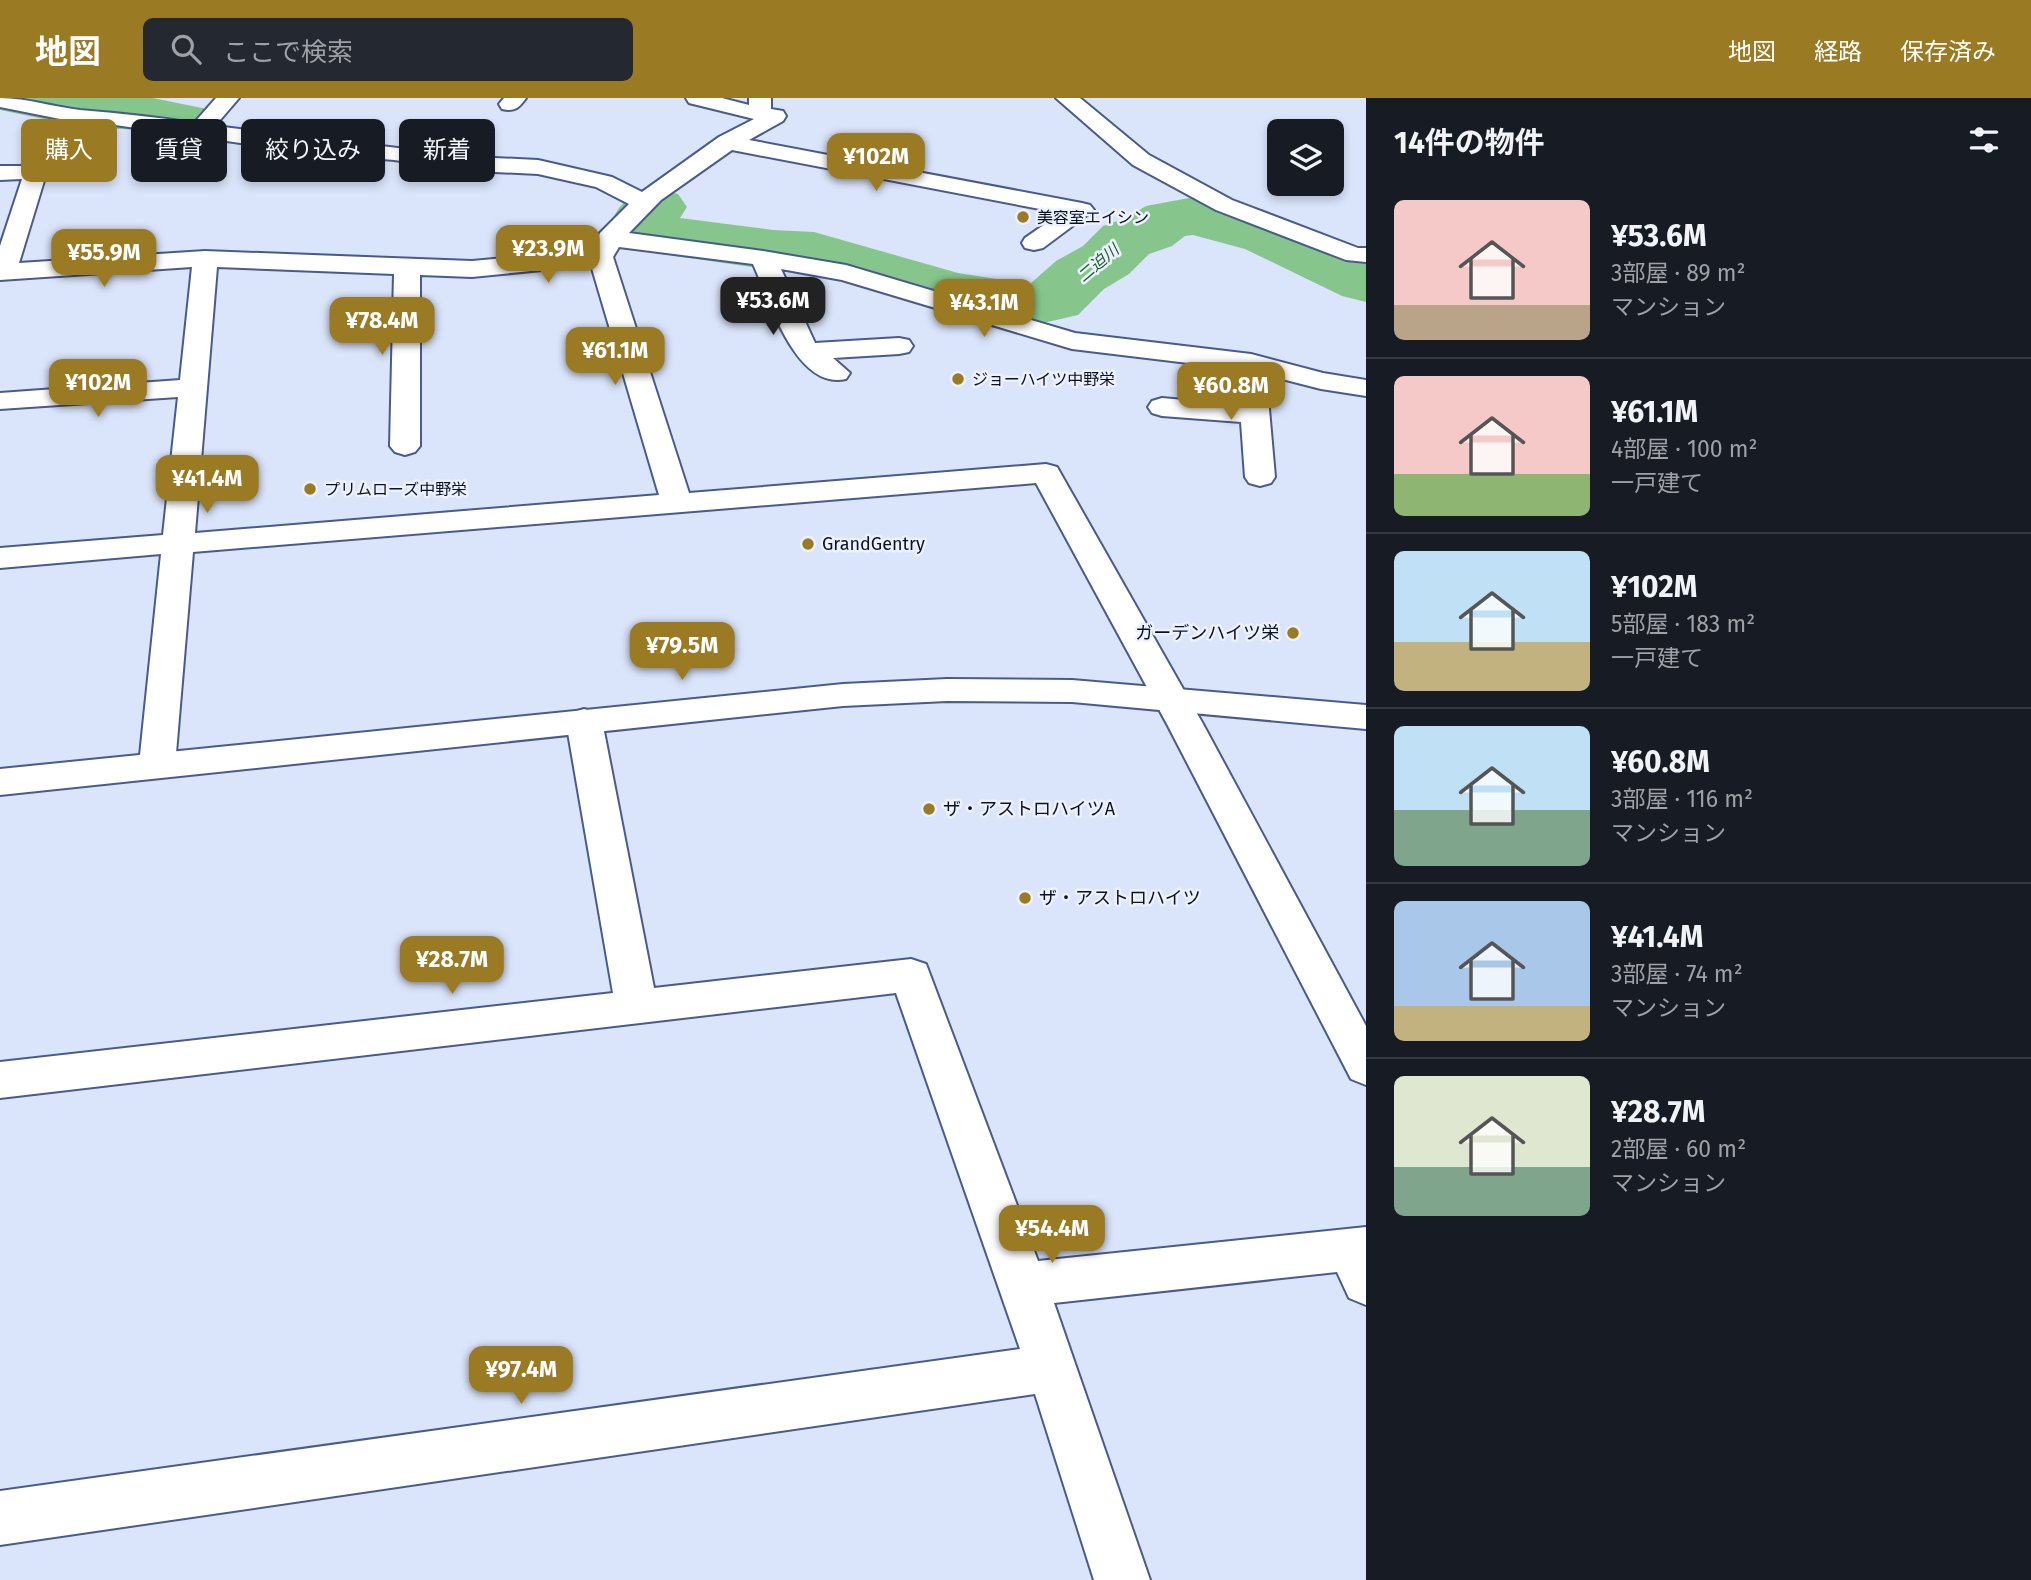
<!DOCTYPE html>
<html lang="ja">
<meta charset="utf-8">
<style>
body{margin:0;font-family:"Fira Sans","Noto Sans JP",sans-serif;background:#242831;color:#f1f3f6;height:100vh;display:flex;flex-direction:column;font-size:26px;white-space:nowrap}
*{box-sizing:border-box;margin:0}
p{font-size:23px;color:#9ea1a6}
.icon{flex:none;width:38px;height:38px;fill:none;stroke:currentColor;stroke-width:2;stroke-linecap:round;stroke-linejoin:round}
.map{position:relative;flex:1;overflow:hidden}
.sheet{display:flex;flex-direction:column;background:#171b24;width:665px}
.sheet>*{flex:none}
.hud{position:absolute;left:21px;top:21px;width:665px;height:63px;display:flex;gap:14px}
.controls{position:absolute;left:1267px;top:21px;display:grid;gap:14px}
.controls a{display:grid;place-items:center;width:77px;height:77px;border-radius:10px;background:#171b24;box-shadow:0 4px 10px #0003;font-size:35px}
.price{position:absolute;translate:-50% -60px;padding:0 16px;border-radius:14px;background:#9b7a24;color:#fff;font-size:23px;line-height:46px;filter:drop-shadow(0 2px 4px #0008)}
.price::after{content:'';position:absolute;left:50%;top:42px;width:21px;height:16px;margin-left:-10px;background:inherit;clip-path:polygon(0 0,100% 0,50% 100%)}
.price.active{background:#222;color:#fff}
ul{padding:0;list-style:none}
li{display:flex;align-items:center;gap:21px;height:175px;padding:0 28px}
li+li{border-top:2px solid #363941}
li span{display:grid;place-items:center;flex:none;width:196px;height:140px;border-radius:10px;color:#555}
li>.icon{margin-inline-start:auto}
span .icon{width:84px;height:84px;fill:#fffc;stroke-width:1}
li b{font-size:30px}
h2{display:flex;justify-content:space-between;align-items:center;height:84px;padding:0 28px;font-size:30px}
.tag{padding:0 24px;border-radius:10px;background:#171b24;box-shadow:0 4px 10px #0003;font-size:24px;line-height:63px}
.tag.active{background:#9b7a24;color:#fff}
header{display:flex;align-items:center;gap:42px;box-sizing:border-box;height:98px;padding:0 35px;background:#9b7a24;color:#fff}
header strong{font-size:33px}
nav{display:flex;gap:38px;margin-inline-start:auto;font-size:24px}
.search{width:490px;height:63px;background:#242831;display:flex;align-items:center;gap:18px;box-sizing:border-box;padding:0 24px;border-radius:10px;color:#9ea1a6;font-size:26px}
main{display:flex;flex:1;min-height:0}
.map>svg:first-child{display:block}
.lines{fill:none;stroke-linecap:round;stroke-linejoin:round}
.river{fill:#86c68c;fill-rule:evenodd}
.minor-casing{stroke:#485b8b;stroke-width:4}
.tertiary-casing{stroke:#485b8b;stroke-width:4}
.minor{fill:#fff;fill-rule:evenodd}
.tertiary{fill:#fff;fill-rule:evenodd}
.poi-dot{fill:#9b7a24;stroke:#ecf1fc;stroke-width:2.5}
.labels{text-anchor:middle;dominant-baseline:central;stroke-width:5;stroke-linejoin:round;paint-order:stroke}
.far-poi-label{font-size:16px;fill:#0a1124;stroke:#ecf1fc;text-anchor:start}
.far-water-label{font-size:16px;font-style:italic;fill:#1d602a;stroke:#ecf1fc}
.poi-label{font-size:18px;fill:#0a1124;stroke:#ecf1fc;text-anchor:start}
</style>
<header>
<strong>地図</strong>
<div class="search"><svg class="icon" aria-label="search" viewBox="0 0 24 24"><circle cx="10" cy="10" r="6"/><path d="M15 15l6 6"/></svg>ここで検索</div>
<nav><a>地図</a><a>経路</a><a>保存済み</a></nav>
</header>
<main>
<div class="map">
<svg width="1366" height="1482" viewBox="0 0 1366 1482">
<rect width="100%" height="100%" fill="#dae4fa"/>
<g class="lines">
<g class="river">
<polygon points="0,0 153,0 207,11 216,23 207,35 187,40 141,32 83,29 0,12"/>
<path d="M656,90L678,96L687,109L680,120L773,132L814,134L958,175L1030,186L1056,163L1083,148L1103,128L1126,120L1146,108L1194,99L1291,123L1366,159V204L1342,198L1245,151L1193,137L1185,138L1172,148L1149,156L1129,176L1104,191L1078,217L1030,228L951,214L809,173L773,172L654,155L631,150L619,142L610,128C620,102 630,97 656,90Z"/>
</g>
<g class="minor-casing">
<g id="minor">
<path d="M0,0C28,0 53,9 80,12C118,15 156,19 194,25L216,0H239L215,28L473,59L538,62L612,79L642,94L719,39L754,21L689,5L686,0H722L749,7V0H771V11L783,13L786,18L783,23L749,42L1082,105L1090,107L1094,112L1043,150L1034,152L1025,150L1022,145L1025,140L1061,115L732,52L661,102L629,135L763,153L846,167L1075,235L1251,256L1323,275L1366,282V298L1321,291L1266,277L1275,379L1271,385L1260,388L1249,385L1245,379L1241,324L1162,318L1152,315L1148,309L1152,303L1162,300L1240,307L1238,271L1072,251L842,182L781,171L815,245L899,240L909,242L913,248L909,254L899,256L833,260L850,275L846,281C796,293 769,201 753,166L619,149L613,159L689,395L1046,366L1057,369L1203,626L1366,928V987L1351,981L1167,626L1036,385L193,454L175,667L170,676L157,679L144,676L139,667L161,456L0,470V450L163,437L178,299L0,311V295L180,282L192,169L0,182V148L22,81L0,82V68H44L47,73L19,165L205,153L472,163L593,152L600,135L629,106L596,89L538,76L473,73L394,62L310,55L108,26L80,25L0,9ZM591,167L659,397L195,435L217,169L394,176L390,348L395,354L405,357L415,354L420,348V177L472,179Z"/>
<path d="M504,0H526C519,10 514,14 502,11L499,6Z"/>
<polygon points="1056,0 1080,0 1149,57 1232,102 1358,150 1366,150 1366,164 1346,162 1216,112 1133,67"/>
<polygon points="584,611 597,615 602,623 654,890 911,861 926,866 1038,1163 1366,1129 1366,1207 1349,1200 1337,1174 1054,1205 1150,1482 1094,1482 1035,1296 0,1447 0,1393 1020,1251 896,895 0,1000 0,964 613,895 566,623 571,615"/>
</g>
</g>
<g class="tertiary-casing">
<polygon id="tertiary" points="947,581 1072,582 1366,607 1366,631 1072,604 947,603 843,608 0,697 0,671 843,586"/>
</g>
<use href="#minor" class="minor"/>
<use href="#tertiary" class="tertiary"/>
</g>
<g class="poi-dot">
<circle cx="1023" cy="119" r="7"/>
<circle cx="958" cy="281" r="7"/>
<circle cx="310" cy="391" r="7"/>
<circle cx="808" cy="446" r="7"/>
<circle cx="1293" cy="535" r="7"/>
<circle cx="929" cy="711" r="7"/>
<circle cx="1025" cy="800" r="7"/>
</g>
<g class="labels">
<g class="far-poi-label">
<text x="1037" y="119">美容室エイシン</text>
<text x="972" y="281">ジョーハイツ中野栄</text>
<text x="324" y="391">プリムローズ中野栄</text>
</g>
<g class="far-water-label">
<text transform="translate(1098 165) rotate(-40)">二迫川</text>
</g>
<g class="poi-label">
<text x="822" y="446">GrandGentry</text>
<text x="1279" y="535" text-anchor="end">ガーデンハイツ栄</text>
<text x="943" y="711">ザ・アストロハイツA</text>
<text x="1039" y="800">ザ・アストロハイツ</text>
</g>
</g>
</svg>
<div class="controls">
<a><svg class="icon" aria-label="layers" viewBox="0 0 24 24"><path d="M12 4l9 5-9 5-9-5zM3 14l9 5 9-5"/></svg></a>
</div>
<b class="price" style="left:876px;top:95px">¥102M</b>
<b class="price" style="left:548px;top:187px">¥23.9M</b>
<b class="price" style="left:104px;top:191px">¥55.9M</b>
<b class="price active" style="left:773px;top:239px">¥53.6M</b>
<b class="price" style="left:984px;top:241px">¥43.1M</b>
<b class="price" style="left:382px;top:259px">¥78.4M</b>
<b class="price" style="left:615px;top:289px">¥61.1M</b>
<b class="price" style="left:98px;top:321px">¥102M</b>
<b class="price" style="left:1231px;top:324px">¥60.8M</b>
<b class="price" style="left:207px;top:417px">¥41.4M</b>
<b class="price" style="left:682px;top:584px">¥79.5M</b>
<b class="price" style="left:452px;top:898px">¥28.7M</b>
<b class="price" style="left:1052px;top:1167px">¥54.4M</b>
<b class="price" style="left:521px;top:1308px">¥97.4M</b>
<div class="hud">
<a class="tag active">購入</a>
<a class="tag">賃貸</a>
<a class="tag">絞り込み</a>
<a class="tag">新着</a>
</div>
</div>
<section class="sheet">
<h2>14件の物件<svg class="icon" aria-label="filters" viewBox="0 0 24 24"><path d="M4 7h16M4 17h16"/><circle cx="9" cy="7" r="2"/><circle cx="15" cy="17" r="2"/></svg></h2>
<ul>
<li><span style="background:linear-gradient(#f6c9c9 75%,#b9a48a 0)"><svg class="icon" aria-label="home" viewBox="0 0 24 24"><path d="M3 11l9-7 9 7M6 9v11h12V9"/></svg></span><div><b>¥53.6M</b><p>3部屋 · 89 m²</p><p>マンション</p></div></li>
<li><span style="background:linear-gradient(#f6c9c9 70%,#8fb573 0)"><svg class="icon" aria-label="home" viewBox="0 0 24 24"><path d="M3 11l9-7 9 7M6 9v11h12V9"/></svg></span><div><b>¥61.1M</b><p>4部屋 · 100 m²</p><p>一戸建て</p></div></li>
<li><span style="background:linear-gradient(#bfe0f5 65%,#c2b280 0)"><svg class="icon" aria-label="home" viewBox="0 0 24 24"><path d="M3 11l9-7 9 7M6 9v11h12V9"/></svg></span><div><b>¥102M</b><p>5部屋 · 183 m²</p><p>一戸建て</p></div></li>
<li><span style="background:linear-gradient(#bfe0f5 60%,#7fa58c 0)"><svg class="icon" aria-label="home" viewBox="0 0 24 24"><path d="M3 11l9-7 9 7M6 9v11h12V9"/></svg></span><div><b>¥60.8M</b><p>3部屋 · 116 m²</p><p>マンション</p></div></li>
<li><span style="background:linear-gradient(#a9c7e8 75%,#c2b280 0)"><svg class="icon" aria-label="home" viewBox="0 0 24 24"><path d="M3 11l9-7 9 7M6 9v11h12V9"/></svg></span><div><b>¥41.4M</b><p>3部屋 · 74 m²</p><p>マンション</p></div></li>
<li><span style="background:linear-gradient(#dfe7d0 65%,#7fa58c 0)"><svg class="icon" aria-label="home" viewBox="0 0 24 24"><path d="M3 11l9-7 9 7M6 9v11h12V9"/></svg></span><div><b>¥28.7M</b><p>2部屋 · 60 m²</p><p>マンション</p></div></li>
</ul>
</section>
</main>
